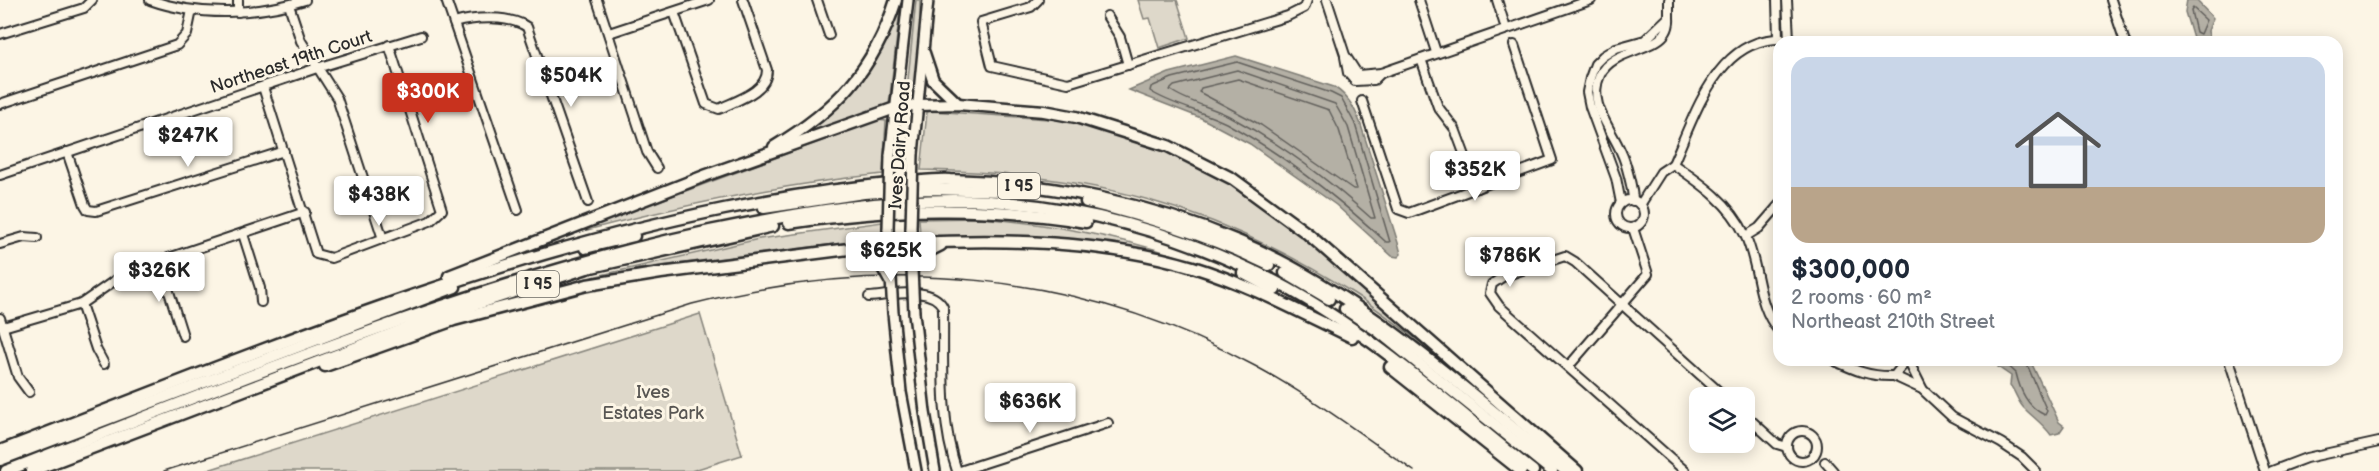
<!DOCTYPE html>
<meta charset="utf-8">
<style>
body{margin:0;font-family:"Balsamiq Sans",sans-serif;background:#f6f6f7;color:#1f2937;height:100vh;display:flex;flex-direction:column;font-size:22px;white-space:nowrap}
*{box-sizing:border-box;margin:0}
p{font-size:20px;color:#747a83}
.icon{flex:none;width:33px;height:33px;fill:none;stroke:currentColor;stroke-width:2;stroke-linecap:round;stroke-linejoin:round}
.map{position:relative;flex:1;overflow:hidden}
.side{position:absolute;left:1773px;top:36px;width:570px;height:330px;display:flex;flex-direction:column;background:#fff;border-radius:18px;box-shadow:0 3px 15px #0003}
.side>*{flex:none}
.controls{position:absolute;left:1689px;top:387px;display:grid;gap:12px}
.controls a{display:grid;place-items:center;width:66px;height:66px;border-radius:12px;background:#fff;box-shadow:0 3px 15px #0003;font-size:30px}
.price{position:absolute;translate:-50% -51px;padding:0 14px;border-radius:6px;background:#fff;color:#222;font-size:20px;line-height:39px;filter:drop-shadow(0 2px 3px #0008)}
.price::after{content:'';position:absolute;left:50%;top:36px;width:18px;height:14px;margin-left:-9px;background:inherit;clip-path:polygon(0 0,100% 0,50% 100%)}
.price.selected{background:#c8321e;color:#fff}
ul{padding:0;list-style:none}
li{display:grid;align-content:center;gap:12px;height:318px;padding:0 18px}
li+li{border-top:2px solid #e0e1e3}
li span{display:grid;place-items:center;height:186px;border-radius:18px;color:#555}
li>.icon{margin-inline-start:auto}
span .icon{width:108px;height:108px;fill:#fffc;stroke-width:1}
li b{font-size:26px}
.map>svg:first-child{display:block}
.green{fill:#ded8ca;stroke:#84827a;stroke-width:1.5}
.water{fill:#b4b0a5;stroke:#7d7b74;stroke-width:1.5}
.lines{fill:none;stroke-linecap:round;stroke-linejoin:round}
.shore{stroke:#62605c;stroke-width:1.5}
.minor-casing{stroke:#2b2b2b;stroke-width:12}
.major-casing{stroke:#2b2b2b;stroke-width:14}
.highway-casing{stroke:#2b2b2b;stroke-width:15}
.minor{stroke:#fcf5e5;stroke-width:8}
.major{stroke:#fcf5e5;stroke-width:9}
.highway{stroke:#fcf5e5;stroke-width:10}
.rail{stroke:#2b2b2b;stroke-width:1.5}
.major-bridge-casing{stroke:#2b2b2b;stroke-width:14;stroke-linecap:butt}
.highway-bridge-casing{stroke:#2b2b2b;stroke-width:15;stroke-linecap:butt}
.major-bridge{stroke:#fcf5e5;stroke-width:9}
.highway-bridge{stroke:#fcf5e5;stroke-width:10}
.labels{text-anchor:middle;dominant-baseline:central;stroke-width:6;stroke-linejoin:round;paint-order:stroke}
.shield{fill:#fcf5e5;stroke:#6a6863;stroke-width:1.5}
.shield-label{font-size:16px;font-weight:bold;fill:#2b2b2b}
.street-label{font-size:18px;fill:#2b2b2b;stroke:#fcf5e5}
.park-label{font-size:18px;fill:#585653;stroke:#fcf5e5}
</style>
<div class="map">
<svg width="2379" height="471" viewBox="0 0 2379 471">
<rect width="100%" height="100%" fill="#fcf5e5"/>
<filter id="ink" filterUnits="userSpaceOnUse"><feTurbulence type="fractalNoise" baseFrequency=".0167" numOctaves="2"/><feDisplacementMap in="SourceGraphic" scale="12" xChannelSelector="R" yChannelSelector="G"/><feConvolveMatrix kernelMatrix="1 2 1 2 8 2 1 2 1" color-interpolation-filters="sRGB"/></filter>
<g filter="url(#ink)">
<g class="green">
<polygon points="916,0 920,0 920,43 912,98 906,99"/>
<polygon points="1138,0 1177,0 1189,38 1159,48 1150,18 1144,19"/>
<path d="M901,1L889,104L800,137C808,126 828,117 840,106C869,76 889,40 901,1Z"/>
<path d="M931,111L1077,121L1104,127L1197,162L1279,213L1455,370C1422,344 1389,316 1353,293C1214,205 1085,172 921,170L927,112Z"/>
<path d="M878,120L886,121L883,174C774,185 667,208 561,237Z"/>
<path d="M980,218C1067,225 1148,242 1229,275L1124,247L1063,238L920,236L919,219Z"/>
<polygon points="882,222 882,238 637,269 623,274 579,280 759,239"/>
<polygon points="700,314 742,455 691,471 205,471"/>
</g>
<g class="water">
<polygon points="2187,0 2196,0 2213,18 2208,31 2210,42 2194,42 2185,12"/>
<path d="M1236,56L1334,87C1348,96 1354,107 1360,122L1399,246L1401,254L1398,257L1392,256L1336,205L1250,144L1201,118L1129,90L1169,73Z"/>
<path d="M2030,360L2059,422L2064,426L2059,433L2051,435C2043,424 2034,418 2026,410C2018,404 2016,392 2010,385L2011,376L1998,367L1996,360Z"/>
</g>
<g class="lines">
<g class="shore">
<polygon points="2193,8 2206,20 2200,34 2196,32 2191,11"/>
<path d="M1237,62L1331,93L1341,98L1355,124L1390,242H1386C1337,197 1285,155 1226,123C1202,111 1171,105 1150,91L1151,87L1172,78Z"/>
<path d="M1237,70L1335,104L1348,127L1375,218H1371C1329,180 1280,143 1229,116C1211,107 1187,102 1170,90L1174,86Z"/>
<polygon points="1238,79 1329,110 1339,130 1357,189 1353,189 1261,125 1199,92 1201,88"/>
<path d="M2002,360L2016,373C2020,390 2027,407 2045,415L2047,411L2025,360"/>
</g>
<g class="minor-casing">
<g id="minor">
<path d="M150,0C198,17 257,15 305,0"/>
<polyline points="238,0 238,12"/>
<polyline points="446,0 518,210"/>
<polyline points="597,0 647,152 657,168"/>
<polyline points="817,0 829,35"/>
<polyline points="1038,0 1031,7 981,22 992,66 1068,83 1288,16 1304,8 1307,0"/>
<polyline points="1327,0 1345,55 1358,75 1381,73 1591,0"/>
<polyline points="1419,0 1436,52"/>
<polyline points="1497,0 1506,29"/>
<polyline points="1669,0 1669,17"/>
<polyline points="1777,0 1778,38"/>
<polyline points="1787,0 1789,39"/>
<polyline points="2111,0 2125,42"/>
<polyline points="289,5 301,41 337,98 383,239"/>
<path d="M674,12L706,104L719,109C737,100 767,92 767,70L743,0"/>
<polyline points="1107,16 1120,37 1128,65"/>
<path d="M454,23C474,17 509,15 527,27L588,202"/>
<polyline points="609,33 709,0"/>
<polyline points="0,34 84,8 92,0"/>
<polyline points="1345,57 1348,73 1355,81 1374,80 1381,73"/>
<polyline points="1421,59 1438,107 1455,129 1477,188"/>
<polyline points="263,87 316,254 331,258 430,221 442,210 389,45"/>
<polyline points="1362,101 1398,209 1409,213 1552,160 1514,45"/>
<polyline points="0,104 177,45 187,34 192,10"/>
<polyline points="67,152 85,205 88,210 96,211 284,151"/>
<path d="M1673,164C1702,184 1730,203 1745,235C1760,266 1756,305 1779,331"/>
<path d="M1673,164C1699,105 1723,21 1806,42"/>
<polyline points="0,175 320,67 421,36"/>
<circle cx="1630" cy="214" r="14"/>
<path d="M1621,203L1616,178L1590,107L1587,92L1590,78L1595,64L1603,56L1616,48L1645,40L1669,17C1672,54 1614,44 1600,75C1587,103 1610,126 1621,152C1626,162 1633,189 1633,201"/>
<polyline points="1640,205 1661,172 1673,164"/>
<polyline points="243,234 260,288 261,302"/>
<polyline points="1746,236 1759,228 1779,205"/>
<polyline points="0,244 24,237 37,238"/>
<polyline points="160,263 183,336"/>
<path d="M869,297C890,296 931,284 943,307C944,362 939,419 957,471"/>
<polyline points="81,304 96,349 104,364"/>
<polyline points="0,318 18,377 29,392"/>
<polyline points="3,327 81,304 127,272 305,212"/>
<path d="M1833,360C1854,370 1870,377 1894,376L1907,360"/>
<polyline points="1908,360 1922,388"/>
<polyline points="2229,360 2265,471"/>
<polyline points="1568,367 1648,274 1633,228"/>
<polyline points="1894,376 1922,389 1952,417 2001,443 2022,457 2036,471"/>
<polyline points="1744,414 1777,444 1787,447"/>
<circle cx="1802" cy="446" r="15"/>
<polyline points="1825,462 1833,471"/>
<polyline points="960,471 1108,423"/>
<polyline points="1685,471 1499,306 1490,293 1492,284 1504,276 1565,256 1575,262 1726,398"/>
<polyline points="2272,471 2306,458 2379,442"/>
</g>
</g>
<g class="major-casing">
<g id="major">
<polyline points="895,108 917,105"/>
<polyline points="913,154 928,0"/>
<polyline points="890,156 908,0"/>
<polyline points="911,228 912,269"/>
<polyline points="888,229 890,261"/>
<polyline points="888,244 911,243"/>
<polyline points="893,313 901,392 916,471"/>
<polyline points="914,313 925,412 935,471"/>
</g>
</g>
<g class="highway-casing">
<g id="highway">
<polyline points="924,53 933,80 958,104"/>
<polyline points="917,105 958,104 1044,111 1076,117 1168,146 1233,179 1308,234 1577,471"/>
<path d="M774,147C836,110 874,70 896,0"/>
<path d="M1086,202C1149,217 1210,236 1269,265"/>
<polyline points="764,208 864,193 929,189 1002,191"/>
<path d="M789,223C890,208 985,205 1086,222"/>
<path d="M911,243C1005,239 1102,240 1193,267C1248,284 1300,312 1352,337"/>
<polyline points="585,248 634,236"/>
<polyline points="856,250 879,261"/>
<polyline points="912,269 925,253 941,245"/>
<polyline points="1243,273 1275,290"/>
<polyline points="1285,273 1329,299"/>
<polyline points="449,276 707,175 895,108"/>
<polyline points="1345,309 1378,331 1552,471"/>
<polyline points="325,366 454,320 587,285 661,273 888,244"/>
<polyline points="1390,367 1521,471"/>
<path d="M0,451C238,360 473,260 724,209C783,197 841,188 900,183C917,182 934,179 951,180C1050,182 1150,204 1240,242C1362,294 1464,389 1566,471"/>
<polyline points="0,460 455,287"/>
<path d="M6,471C237,382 467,283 710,231C801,212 894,196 988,201C1080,206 1175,233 1258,273C1360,322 1445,401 1533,471"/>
<polyline points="31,471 431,319 587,268 773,226"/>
</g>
</g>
<use href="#minor" class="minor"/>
<use href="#major" class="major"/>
<use href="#highway" class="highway"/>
<path class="rail" d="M164,471L692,304C885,255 1078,270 1255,366C1311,396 1362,435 1414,471"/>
<g class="major-bridge-casing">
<g id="major-bridge">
<polyline points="911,228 913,154"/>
<polyline points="888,229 890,156"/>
<polyline points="890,261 893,313"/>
<polyline points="912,269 914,313"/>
</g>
</g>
<g class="highway-bridge-casing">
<polyline id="highway-bridge" points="879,261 890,281"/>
</g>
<use href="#major-bridge" class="major-bridge"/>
<use href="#highway-bridge" class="highway-bridge"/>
</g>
</g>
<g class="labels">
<g class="shield">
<rect x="998" y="173" width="42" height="26" rx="4.5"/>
<rect x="517" y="271" width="42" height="26" rx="4.5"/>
</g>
<g class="shield-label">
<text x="1019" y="186">I 95</text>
<text x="538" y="284">I 95</text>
</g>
<g class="street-label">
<text transform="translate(291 62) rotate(-18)">Northeast 19th Court</text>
<text transform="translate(900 145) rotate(-86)">Ives Dairy Road</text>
</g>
<g class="park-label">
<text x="653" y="392">Ives<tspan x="653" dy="21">Estates Park</tspan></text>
</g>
</g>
</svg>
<div class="controls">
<a><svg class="icon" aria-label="layers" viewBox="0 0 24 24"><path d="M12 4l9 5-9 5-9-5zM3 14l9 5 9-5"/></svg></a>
</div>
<b class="price" style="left:571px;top:108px">$504K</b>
<b class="price selected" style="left:428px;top:124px">$300K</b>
<b class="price" style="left:188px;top:168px">$247K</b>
<b class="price" style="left:1475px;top:202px">$352K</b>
<b class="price" style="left:379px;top:227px">$438K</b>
<b class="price" style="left:891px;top:283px">$625K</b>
<b class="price" style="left:1510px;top:288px">$786K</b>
<b class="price" style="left:159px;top:303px">$326K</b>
<b class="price" style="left:1030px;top:434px">$636K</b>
<section class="side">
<ul>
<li><span style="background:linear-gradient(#c9d6e8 70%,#b9a48a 0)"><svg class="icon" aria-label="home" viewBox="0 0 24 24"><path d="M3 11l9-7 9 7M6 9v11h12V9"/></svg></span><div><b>$300,000</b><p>2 rooms · 60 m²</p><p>Northeast 210th Street</p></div></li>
</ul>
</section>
</div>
